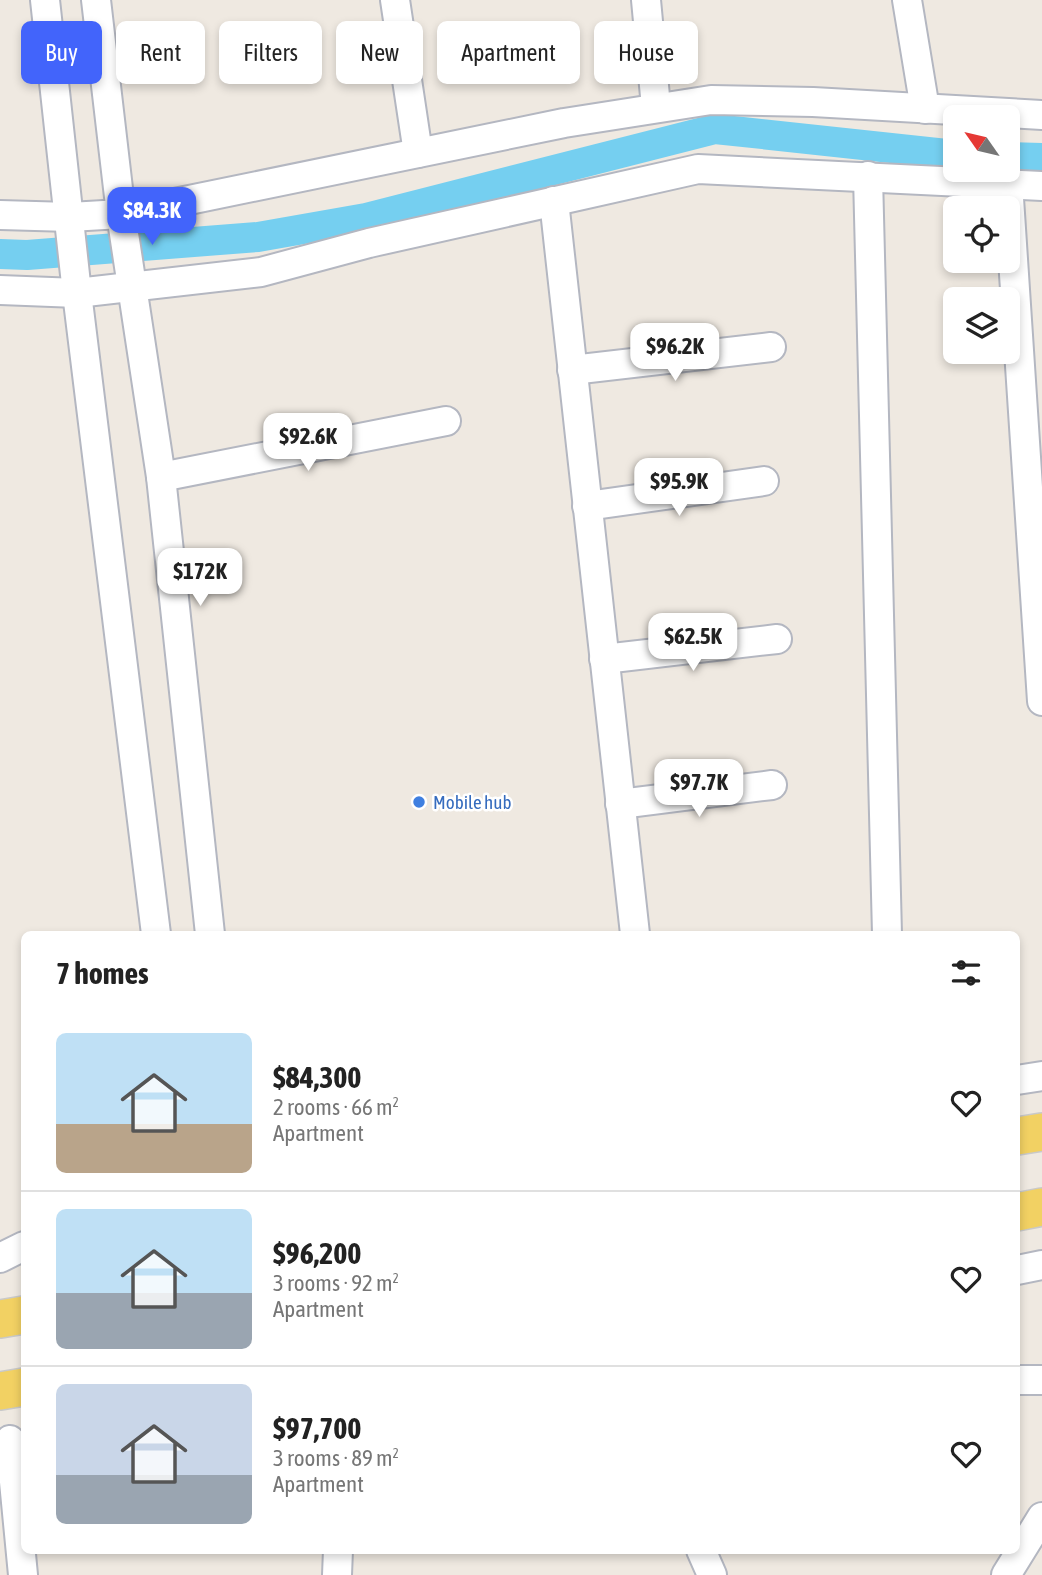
<!DOCTYPE html>
<meta charset="utf-8">
<style>
body{margin:0;font-family:"Asap Condensed",sans-serif;background:#f2f2f2;color:#222;height:100vh;display:flex;flex-direction:column;font-size:26px;white-space:nowrap}
*{box-sizing:border-box;margin:0}
p{font-size:23px;color:#767676}
.icon{flex:none;width:38px;height:38px;fill:none;stroke:currentColor;stroke-width:2;stroke-linecap:round;stroke-linejoin:round}
.map{position:relative;flex:1;overflow:hidden}
.drawer{position:absolute;left:21px;top:931px;width:999px;height:623px;display:flex;flex-direction:column;background:#fff;border-radius:10px;box-shadow:0 4px 10px #0003}
.drawer>*{flex:none}
.hud{position:absolute;left:21px;top:21px;width:1001px;height:63px;display:flex;gap:14px}
.needle{width:46px;rotate:304deg}
.fabs{position:absolute;left:943px;top:105px;display:grid;gap:14px}
.fabs a{display:grid;place-items:center;width:77px;height:77px;border-radius:10px;background:#fff;box-shadow:0 4px 10px #0003;font-size:35px}
.price{position:absolute;translate:-50% -60px;padding:0 16px;border-radius:14px;background:#fff;color:#222;font-size:23px;line-height:46px;filter:drop-shadow(0 2px 4px #0008)}
.price::after{content:'';position:absolute;left:50%;top:42px;width:21px;height:16px;margin-left:-10px;background:inherit;clip-path:polygon(0 0,100% 0,50% 100%)}
.price.on{background:#4264fb;color:#fff}
ul{padding:0;list-style:none}
li{display:flex;align-items:center;gap:21px;height:175px;padding:0 35px}
li+li{border-top:2px solid #e0e0e0}
li span{display:grid;place-items:center;flex:none;width:196px;height:140px;border-radius:10px;color:#555}
li>.icon{margin-inline-start:auto}
span .icon{width:84px;height:84px;fill:#fffc;stroke-width:1}
li b{font-size:30px}
h2{display:flex;justify-content:space-between;align-items:center;height:84px;padding:0 35px;font-size:30px}
.chip{padding:0 24px;border-radius:10px;background:#fff;box-shadow:0 4px 10px #0003;font-size:24px;line-height:63px}
.chip.on{background:#4264fb;color:#fff}
.map>svg:first-child{display:block}
.lines{fill:none;stroke-linecap:round;stroke-linejoin:round}
.canal{stroke:#75cff0;stroke-width:30}
.minor-casing{stroke:#b4b7c1;stroke-width:32}
.major-casing{stroke:#c9c9c9;stroke-width:40}
.minor{stroke:#fff;stroke-width:28}
.major{stroke:#f2d163;stroke-width:37}
.shop-dot{fill:#3f7fe0;stroke:#fff;stroke-width:2.5}
.labels{text-anchor:middle;dominant-baseline:central;stroke-width:5;stroke-linejoin:round;paint-order:stroke}
.shop-label{font-size:19px;fill:#366cbe;stroke:#fff;text-anchor:start}
</style>
<div class="map">
<svg width="1042" height="1575" viewBox="0 0 1042 1575">
<rect width="100%" height="100%" fill="#efe9e1"/>
<g class="lines">
<g class="canal">
<polyline points="1008,157 1042,158"/>
<polyline points="0,254 27,255 258,237 366,218 715,129 956,155"/>
</g>
<g class="minor-casing">
<g id="minor">
<polyline points="45,0 77,293 156,934"/>
<polyline points="96,0 121,214 161,477 210,934"/>
<polyline points="395,0 418,153"/>
<polyline points="646,0 656,107"/>
<polyline points="907,0 925,109"/>
<polyline points="868,176 887,934"/>
<polyline points="1008,183 1042,701"/>
<polyline points="554,201 635,934"/>
<polyline points="0,215 70,217 121,214 564,123 711,100 813,102 1042,115"/>
<polyline points="0,290 77,293 261,272 369,243 698,169 1042,186"/>
<polyline points="572,370 771,347"/>
<polyline points="161,477 446,421"/>
<polyline points="587,506 764,481"/>
<polyline points="604,659 777,639"/>
<polyline points="620,804 772,785"/>
<polyline points="1017,1080 1042,1076"/>
<polyline points="0,1258 24,1246"/>
<polyline points="1017,1270 1042,1265"/>
<polyline points="1017,1380 1042,1380"/>
<polyline points="10,1440 23,1575"/>
<polyline points="701,1550 712,1575"/>
<polyline points="337,1575 338,1550"/>
<polyline points="1006,1575 1042,1517"/>
</g>
</g>
<g class="major-casing">
<g id="major">
<polyline points="1017,1136 1042,1132"/>
<polyline points="1017,1212 1042,1207"/>
<polyline points="0,1319 24,1315"/>
<polyline points="0,1391 24,1387"/>
</g>
</g>
<use href="#minor" class="minor"/>
<use href="#major" class="major"/>
</g>
<circle class="shop-dot" cx="419" cy="802" r="7"/>
<g class="labels">
<g class="shop-label">
<text x="433" y="802">Mobile hub</text>
</g>
</g>
</svg>
<div class="fabs">
<a><svg class="needle" viewBox="-14 -14 28 28"><path d="M0-13l5 13h-10z" fill="#e53935"/><path d="M0 13l5-13h-10z" fill="#767676"/></svg></a>
<a><svg class="icon" aria-label="locate" viewBox="0 0 24 24"><circle cx="12" cy="12" r="6"/><path d="M12 2v4M12 18v4M2 12h4M18 12h4"/></svg></a>
<a><svg class="icon" aria-label="layers" viewBox="0 0 24 24"><path d="M12 4l9 5-9 5-9-5zM3 14l9 5 9-5"/></svg></a>
</div>
<b class="price on" style="left:152px;top:247px">$84.3K</b>
<b class="price" style="left:675px;top:383px">$96.2K</b>
<b class="price" style="left:308px;top:473px">$92.6K</b>
<b class="price" style="left:679px;top:518px">$95.9K</b>
<b class="price" style="left:200px;top:608px">$172K</b>
<b class="price" style="left:693px;top:673px">$62.5K</b>
<b class="price" style="left:699px;top:819px">$97.7K</b>
<div class="hud">
<a class="chip on">Buy</a>
<a class="chip">Rent</a>
<a class="chip">Filters</a>
<a class="chip">New</a>
<a class="chip">Apartment</a>
<a class="chip">House</a>
</div>
<section class="drawer">
<h2>7 homes<svg class="icon" aria-label="filters" viewBox="0 0 24 24"><path d="M4 7h16M4 17h16"/><circle cx="9" cy="7" r="2"/><circle cx="15" cy="17" r="2"/></svg></h2>
<ul>
<li><span style="background:linear-gradient(#bfe0f5 65%,#b9a48a 0)"><svg class="icon" aria-label="home" viewBox="0 0 24 24"><path d="M3 11l9-7 9 7M6 9v11h12V9"/></svg></span><div><b>$84,300</b><p>2 rooms · 66 m²</p><p>Apartment</p></div><svg class="icon" aria-label="heart" viewBox="0 0 24 24"><path d="M12 20l-8-8c-3-5 5-10 8-4 3-6 11-1 8 4z"/></svg></li>
<li><span style="background:linear-gradient(#bfe0f5 60%,#9aa5b1 0)"><svg class="icon" aria-label="home" viewBox="0 0 24 24"><path d="M3 11l9-7 9 7M6 9v11h12V9"/></svg></span><div><b>$96,200</b><p>3 rooms · 92 m²</p><p>Apartment</p></div><svg class="icon" aria-label="heart" viewBox="0 0 24 24"><path d="M12 20l-8-8c-3-5 5-10 8-4 3-6 11-1 8 4z"/></svg></li>
<li><span style="background:linear-gradient(#c9d6e8 65%,#9aa5b1 0)"><svg class="icon" aria-label="home" viewBox="0 0 24 24"><path d="M3 11l9-7 9 7M6 9v11h12V9"/></svg></span><div><b>$97,700</b><p>3 rooms · 89 m²</p><p>Apartment</p></div><svg class="icon" aria-label="heart" viewBox="0 0 24 24"><path d="M12 20l-8-8c-3-5 5-10 8-4 3-6 11-1 8 4z"/></svg></li>
</ul>
</section>
</div>
